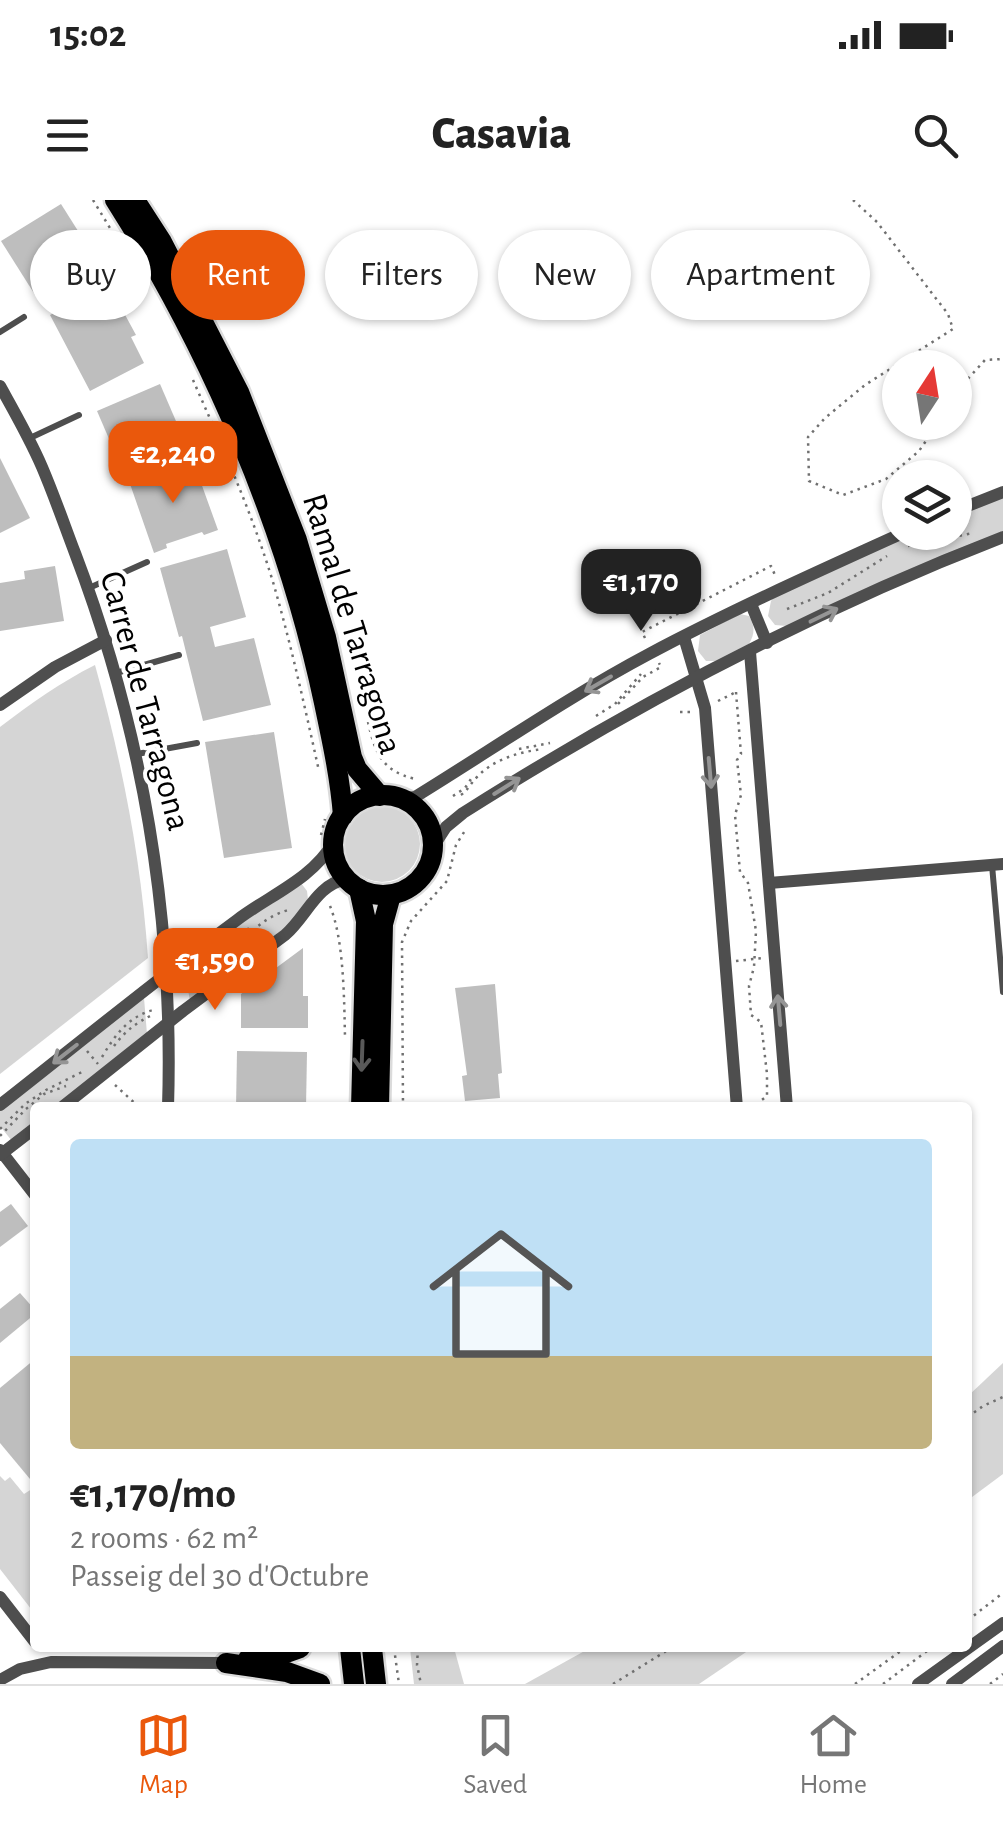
<!DOCTYPE html>
<meta charset="utf-8">
<style>
body{margin:0;font-family:"Alegreya Sans",sans-serif;background:#f6f6f6;color:#222;height:100vh;display:flex;flex-direction:column;font-size:38px;white-space:nowrap}
*{box-sizing:border-box;margin:0}
p{font-size:32px;color:#767676}
.icon{flex:none;width:55px;height:55px;fill:none;stroke:currentColor;stroke-width:2;stroke-linecap:round;stroke-linejoin:round}
.map{position:relative;flex:1;overflow:hidden}
.sheet{position:absolute;left:30px;top:902px;width:942px;height:550px;display:flex;flex-direction:column;background:#fff;border-radius:10px;box-shadow:0 2px 8px #0004}
.sheet>*{flex:none}
.banner{position:absolute;left:30px;top:30px;width:945px;height:90px;display:flex;gap:20px}
.needle{width:65px;rotate:12deg}
.controls{position:absolute;left:882px;top:150px;display:grid;gap:20px}
.controls a{display:grid;place-items:center;width:90px;height:90px;border-radius:50%;background:#fff;box-shadow:0 2px 8px #0004;font-size:50px}
.price{position:absolute;translate:-50% -85px;padding:0 22px;border-radius:20px;background:#ea580c;color:#fff;font-size:32px;line-height:65px;filter:drop-shadow(0 2px 5px #0008)}
.price::after{content:'';position:absolute;left:50%;top:60px;width:30px;height:22px;margin-left:-15px;background:inherit;clip-path:polygon(0 0,100% 0,50% 100%)}
.price.selected{background:#222;color:#fff}
ul{padding:0;list-style:none}
li{display:grid;align-content:center;gap:20px;height:530px;padding:0 40px}
li span{display:grid;place-items:center;height:310px;border-radius:10px;color:#555}
li>.icon{margin-inline-start:auto}
span .icon{width:180px;height:180px;fill:#fffc;stroke-width:1}
li b{font-size:42px}
.pill{padding:0 35px;border-radius:45px;background:#fff;box-shadow:0 2px 8px #0004;font-size:35px;line-height:90px}
.pill.selected{background:#ea580c;color:#fff}
.status{display:flex;justify-content:space-between;align-items:center;height:70px;padding:0 50px;background:#fff;direction:ltr}
.status svg{height:28px;fill:currentColor}
header{display:flex;justify-content:space-between;align-items:center;height:130px;padding:0 40px;background:#fff;font-size:45px;font-weight:800}
.dock{display:flex;justify-content:space-around;align-items:center;height:140px;border-top:2px solid #e0e0e0;background:#fff;font-size:28px;color:#767676}
.dock a{display:grid;justify-items:center;gap:5px}
.dock .selected{color:#ea580c}
.map>svg:first-child{display:block}
.green{fill:#d5d5d5}
.building{fill:#bebebe}
.lines{fill:none;stroke-linecap:round;stroke-linejoin:round}
.primary-casing{stroke:#dbdbdb;stroke-width:25}
.path{stroke:#707070;stroke-width:2.5;stroke-dasharray:2.5 5;stroke-linecap:butt}
.service{stroke:#4e4e4e;stroke-width:6}
.minor{stroke:#4e4e4e;stroke-width:12}
.primary{stroke:#000;stroke-width:20}
.oneway{stroke:#959595}
.oneway2{stroke:#595959}
.labels{text-anchor:middle;dominant-baseline:central;stroke-width:8;stroke-linejoin:round;paint-order:stroke}
.street-label{font-size:35px;fill:#000;stroke:#fff}
</style>
<div class="status"><b>15:02</b><svg viewBox="0 0 49 12"><path d="M0 12V9h3v3zM5 12V6h3v6zM10 12V3h3v9zM15 12V0h3v12zM26 1h20v11H26zM47 4h2v5h-2z"/></svg></div>
<header><svg class="icon" aria-label="menu" viewBox="0 0 24 24"><path d="M4 6h16M4 12h16M4 18h16"/></svg>Casavia<svg class="icon" aria-label="search" viewBox="0 0 24 24"><circle cx="10" cy="10" r="6"/><path d="M15 15l6 6"/></svg></header>
<div class="map">
<svg width="1003" height="1484" viewBox="0 0 1003 1484">
<rect width="100%" height="100%" fill="#fff"/>
<g class="green">
<polygon points="1003,297 1003,331 787,426 775,425 768,416 771,401 775,395 915,333 955,332 955,316"/>
<path d="M740,414L749,416C755,426 755,433 749,444L715,461H706L698,451L700,435Z"/>
<path d="M95,465C122,562 141,658 148,758L0,874V527C30,504 61,482 95,465Z"/>
<circle cx="382" cy="644" r="38"/>
<polygon points="301,683 307,691 308,700 294,721 190,801 184,768 243,722"/>
<polygon points="144,798 147,834 54,907 35,908 35,923 12,941 0,926 0,910"/>
<polygon points="1003,1163 1003,1274 968,1300 968,1196"/>
<polygon points="0,1276 5,1281 10,1277 24,1294 35,1287 35,1414 0,1369"/>
<polygon points="410,1448 454,1448 464,1484 414,1484"/>
<polygon points="590,1448 752,1448 699,1484 525,1484"/>
</g>
<g class="building">
<polygon points="61,4 97,61 37,98 1,41"/>
<polygon points="105,86 119,113 123,111 136,135 131,137 144,163 90,191 50,115"/>
<polygon points="160,184 182,235 119,262 97,211"/>
<polygon points="0,258 30,318 0,333"/>
<polygon points="189,260 192,269 196,269 218,330 204,335 202,332 166,344 167,348 154,353 129,281 141,278 143,280 177,268 175,264"/>
<polygon points="227,349 246,417 210,427 215,447 254,438 271,505 203,521 182,436 179,437 160,368"/>
<polygon points="55,366 64,421 0,431 0,383 25,379 24,371"/>
<polygon points="274,532 292,648 224,658 205,542"/>
<polygon points="303,748 303,796 308,796 308,828 241,828 241,794"/>
<polygon points="495,784 502,873 498,874 500,898 465,901 462,876 467,875 455,788"/>
<polygon points="237,851 307,852 306,908 236,908"/>
<polygon points="11,1004 28,1026 0,1047 0,1012"/>
<polygon points="20,1093 35,1110 35,1114 0,1143 0,1109"/>
<polygon points="35,1159 35,1285 0,1243 0,1188"/>
</g>
<g class="lines">
<g class="primary-casing">
<g id="primary">
<path d="M115,0C211,151 287,328 324,503C332,541 340,577 343,616"/>
<polyline points="135,0 162,42 239,192 297,340 326,437 352,557 357,569 380,596"/>
<circle cx="383" cy="645" r="50"/>
<polyline points="359,689 366,721 361,908"/>
<polyline points="379,908 383,724 391,695"/>
<polyline points="350,1448 354,1484"/>
<polyline points="372,1448 376,1484"/>
<polyline points="248,1459 286,1453 300,1448"/>
<polyline points="226,1463 287,1472 320,1484"/>
</g>
</g>
<g class="path">
<polyline points="93,0 136,71"/>
<polyline points="853,0 877,22 948,114 953,129 865,185 825,218 808,237 809,281 843,295 886,279 919,251 939,222"/>
<path d="M193,180C222,246 252,313 273,382C291,444 305,508 319,571"/>
<polyline points="955,197 964,183 985,160 1003,159"/>
<polyline points="908,346 973,333"/>
<polyline points="787,409 828,393 887,356"/>
<polyline points="645,438 642,432 771,366 775,375"/>
<polyline points="736,492 741,554 737,560 741,595 735,615 740,672 748,683 756,731 754,767 749,786 751,815 761,822 767,874 767,896 759,902 759,908"/>
<polyline points="718,501 734,493"/>
<polyline points="618,504 643,477 661,467 659,463"/>
<polyline points="680,512 693,512"/>
<polyline points="596,516 615,504 641,474"/>
<path d="M368,522C375,553 382,571 415,579"/>
<polyline points="519,549 550,543"/>
<path d="M461,595C468,590 470,584 477,577C494,559 519,552 543,549"/>
<polyline points="453,596 465,588 471,579"/>
<polyline points="321,635 325,619"/>
<path d="M330,706C344,740 344,798 345,836"/>
<path d="M234,754C249,732 263,718 288,710"/>
<polyline points="736,761 763,758"/>
<polyline points="221,765 249,728"/>
<polyline points="181,788 206,775"/>
<path d="M114,846C126,830 136,823 154,814"/>
<polyline points="87,851 98,864"/>
<path d="M102,857C115,835 128,817 153,810"/>
<polyline points="115,885 140,908"/>
<polyline points="403,908 402,742 411,721 447,681 456,645 466,629"/>
<polyline points="0,929 25,904 46,890 84,871"/>
<polyline points="0,936 26,909 44,894 66,886"/>
<polyline points="968,1217 983,1206 1003,1197"/>
<polyline points="968,1420 1003,1393"/>
<polyline points="394,1448 399,1484"/>
<polyline points="418,1448 417,1465 421,1484"/>
<polyline points="613,1484 671,1448"/>
<polyline points="855,1484 905,1448"/>
<polyline points="883,1484 931,1448"/>
<polyline points="990,1484 1003,1474"/>
</g>
<g class="service">
<polyline points="0,132 24,117"/>
<polyline points="30,238 79,215"/>
<polyline points="89,388 147,362"/>
<polyline points="116,473 179,455"/>
<polyline points="137,554 197,543"/>
<polyline points="992,665 1003,792"/>
</g>
<g class="minor">
<path d="M0,186C15,213 30,239 42,267C54,295 64,324 75,353C143,532 174,716 168,908"/>
<polyline points="955,311 1003,292"/>
<polyline points="751,404 767,443"/>
<polyline points="684,437 705,508 737,908"/>
<polyline points="750,452 787,908"/>
<polyline points="0,505 55,467 106,440"/>
<path d="M402,599L415,597C493,549 568,497 649,454C732,410 819,371 905,332"/>
<path d="M433,647L446,627L463,613C634,505 814,410 1003,337"/>
<polyline points="769,683 1003,664"/>
<path d="M0,905C79,843 157,779 237,720C270,695 312,679 333,643"/>
<path d="M61,908L183,811L285,735C307,716 316,685 346,679"/>
<polyline points="0,950 35,995"/>
<polyline points="0,955 35,928"/>
<polyline points="0,1397 35,1442"/>
<polyline points="0,1480 20,1469 51,1462 226,1463"/>
<polyline points="918,1484 1003,1423"/>
<polyline points="952,1484 1003,1446"/>
</g>
<use href="#primary" class="primary"/>
</g>
<defs><path id="oneway-shaft" d="M-6 0H5M1.5-3L5.5 0L1.5 3" fill="none" stroke-width="1.6" stroke-linecap="round" stroke-linejoin="round" transform="scale(2.5)"/></defs>
<g class="oneway">
<use href="#oneway-shaft" transform="translate(824 415) rotate(-26)"/>
<use href="#oneway-shaft" transform="translate(598 484) rotate(150)"/>
<use href="#oneway-shaft" transform="translate(710 573) rotate(85)"/>
<use href="#oneway-shaft" transform="translate(507 586) rotate(-32)"/>
<use href="#oneway-shaft" transform="translate(779 810) rotate(-95)"/>
<use href="#oneway-shaft" transform="translate(65 854) rotate(142)"/>
</g>
<use class="oneway2" href="#oneway-shaft" transform="translate(362 856) rotate(92)"/>
<g class="labels">
<g class="street-label">
<text transform="translate(352 424) rotate(73)">Ramal de Tarragona</text>
<text transform="translate(145 501) rotate(75)">Carrer de Tarragona</text>
</g>
</g>
</svg>
<div class="controls">
<a><svg class="needle" viewBox="-14 -14 28 28"><path d="M0-13l5 13h-10z" fill="#e53935"/><path d="M0 13l5-13h-10z" fill="#767676"/></svg></a>
<a><svg class="icon" aria-label="layers" viewBox="0 0 24 24"><path d="M12 4l9 5-9 5-9-5zM3 14l9 5 9-5"/></svg></a>
</div>
<b class="price" style="left:173px;top:306px">€2,240</b>
<b class="price selected" style="left:641px;top:434px">€1,170</b>
<b class="price" style="left:215px;top:813px">€1,590</b>
<div class="banner">
<a class="pill">Buy</a>
<a class="pill selected">Rent</a>
<a class="pill">Filters</a>
<a class="pill">New</a>
<a class="pill">Apartment</a>
</div>
<section class="sheet">
<ul>
<li><span style="background:linear-gradient(#bfe0f5 70%,#c2b280 0)"><svg class="icon" aria-label="home" viewBox="0 0 24 24"><path d="M3 11l9-7 9 7M6 9v11h12V9"/></svg></span><div><b>€1,170/mo</b><p>2 rooms · 62 m²</p><p>Passeig del 30 d'Octubre</p></div></li>
</ul>
</section>
</div>
<nav class="dock">
<a class="selected"><svg class="icon" aria-label="map" viewBox="0 0 24 24"><path d="M3 6l6-2 6 2 6-2v14l-6 2-6-2-6 2zM9 4v14M15 6v14"/></svg>Map</a>
<a><svg class="icon" aria-label="saved" viewBox="0 0 24 24"><path d="M7 4h10v16l-5-4-5 4z"/></svg>Saved</a>
<a><svg class="icon" aria-label="home" viewBox="0 0 24 24"><path d="M3 11l9-7 9 7M6 9v11h12V9"/></svg>Home</a>
</nav>
